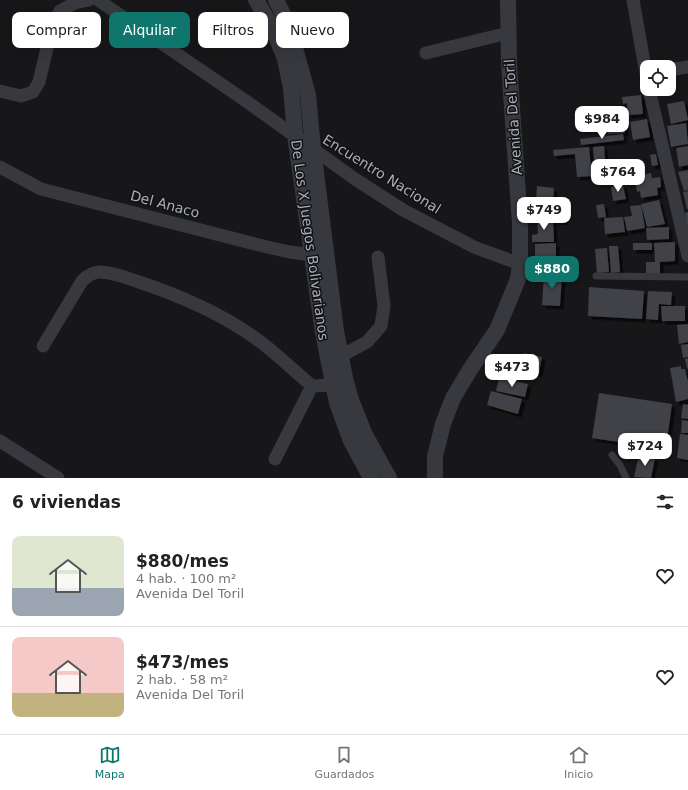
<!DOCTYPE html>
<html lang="es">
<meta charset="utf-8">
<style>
body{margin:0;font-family:"DejaVu Sans",sans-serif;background:#f2f2f2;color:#222;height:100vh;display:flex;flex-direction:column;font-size:15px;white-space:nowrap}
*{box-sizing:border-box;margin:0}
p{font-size:13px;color:#767676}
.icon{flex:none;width:22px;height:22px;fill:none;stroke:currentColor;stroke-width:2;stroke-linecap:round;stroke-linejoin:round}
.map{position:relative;height:478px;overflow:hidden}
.details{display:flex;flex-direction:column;background:#fff;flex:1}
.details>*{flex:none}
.hud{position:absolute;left:12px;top:12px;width:400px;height:36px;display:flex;gap:8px}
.tools{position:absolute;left:640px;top:60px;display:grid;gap:8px}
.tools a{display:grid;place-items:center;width:36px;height:36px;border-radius:8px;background:#fff;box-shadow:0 4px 16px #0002;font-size:20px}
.price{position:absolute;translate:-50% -34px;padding:0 9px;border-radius:8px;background:#fff;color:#222;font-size:13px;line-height:26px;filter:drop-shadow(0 1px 2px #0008)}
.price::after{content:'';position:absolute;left:50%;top:24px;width:12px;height:9px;margin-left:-6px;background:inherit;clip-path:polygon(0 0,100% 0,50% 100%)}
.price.selected{background:#0f766e;color:#fff}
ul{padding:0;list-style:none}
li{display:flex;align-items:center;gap:12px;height:100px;padding:0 12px}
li+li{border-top:1px solid #e0e0e0}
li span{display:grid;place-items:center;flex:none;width:112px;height:80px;border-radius:8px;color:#555}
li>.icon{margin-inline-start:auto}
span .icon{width:48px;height:48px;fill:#fffc;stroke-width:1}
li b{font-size:17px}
h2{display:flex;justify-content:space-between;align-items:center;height:48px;padding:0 12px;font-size:17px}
.chip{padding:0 14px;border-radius:8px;background:#fff;box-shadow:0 4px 16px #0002;font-size:14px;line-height:36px}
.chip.selected{background:#0f766e;color:#fff}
.tab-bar{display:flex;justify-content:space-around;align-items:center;height:56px;border-top:1px solid #e0e0e0;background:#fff;font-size:11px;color:#767676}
.tab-bar a{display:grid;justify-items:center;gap:2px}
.tab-bar .selected{color:#0f766e}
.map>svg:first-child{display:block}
.building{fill:#414246;filter:url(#shadow)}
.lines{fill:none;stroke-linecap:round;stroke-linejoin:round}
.service{stroke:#37393e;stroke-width:7}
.minor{stroke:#37393e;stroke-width:13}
.tertiary{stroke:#37393e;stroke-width:16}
.labels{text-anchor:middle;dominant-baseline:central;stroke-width:3;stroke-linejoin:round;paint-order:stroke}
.street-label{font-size:14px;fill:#a8aeb9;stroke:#121214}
</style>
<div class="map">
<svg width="688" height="478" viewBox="0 0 688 478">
<defs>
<filter id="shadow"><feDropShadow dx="3.5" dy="3.5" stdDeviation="0" flood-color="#0009"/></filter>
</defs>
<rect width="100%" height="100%" fill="#171719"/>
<g class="building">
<polygon points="641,95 643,114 628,115 627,103 623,104 622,97"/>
<polygon points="684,101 688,120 671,124 667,104"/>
<polygon points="647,119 650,137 633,140 630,122"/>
<polygon points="686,123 688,144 671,147 667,126"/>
<polygon points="624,126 625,133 608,134 607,127"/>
<polygon points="623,134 624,140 581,145 580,139"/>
<polygon points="604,146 605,159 594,160 593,147"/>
<polygon points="688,146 688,165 679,167 676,148"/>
<polygon points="589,147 592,176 577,177 575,154 554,156 553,150"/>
<polygon points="656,154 658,165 652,166 650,155"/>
<polygon points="606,161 607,169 615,168 616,174 597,176 596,162"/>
<polygon points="688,170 688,190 684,191 678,172"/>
<polygon points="651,173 652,178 660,177 661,187 657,188 658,195 641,198 640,191 637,192 635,179 641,179 640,175"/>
<polygon points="623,185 626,199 613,201 611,187"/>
<polygon points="537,186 554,188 553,202 536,200"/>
<polygon points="688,191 688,209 687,209 683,192"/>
<polygon points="659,200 665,224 647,227 641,204"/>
<polygon points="559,201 560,209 553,210 552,202"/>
<polygon points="551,202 551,212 531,213 530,207 536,206 536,203"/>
<polygon points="604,204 606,217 598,218 596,205"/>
<polygon points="641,205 645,228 627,231 624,217 632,216 630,206"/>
<rect x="554" y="211" width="10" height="10"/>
<polygon points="688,212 688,227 687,227 685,213"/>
<polygon points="623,217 625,232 605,234 604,218"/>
<polygon points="537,218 553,218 554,242 532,242 532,235 538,234"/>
<polygon points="669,227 669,239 647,240 646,228"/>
<polygon points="675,242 675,261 660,262 660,274 646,274 646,262 655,262 654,243"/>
<polygon points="556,243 556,260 535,260 535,244"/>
<rect x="633" y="243" width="19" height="7"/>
<polygon points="609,246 618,246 620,272 611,273"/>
<polygon points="607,248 609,272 597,273 595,249"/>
<polygon points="533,262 555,262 555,268 560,268 560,273 533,273"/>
<polygon points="544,274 562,275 560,306 542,305"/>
<polygon points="589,287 644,291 642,319 588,316"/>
<polygon points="648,291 672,292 671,305 659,304 658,320 646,319"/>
<polygon points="661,306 685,306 685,321 662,321"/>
<polygon points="688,324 688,342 679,344 677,325"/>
<polygon points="688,344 688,357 683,358 681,345"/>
<polygon points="524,353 542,357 539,373 521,369"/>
<polygon points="688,358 688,368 687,369 685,359"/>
<polygon points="681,366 681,369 685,369 686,374 688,381 688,399 676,402 670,368"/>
<polygon points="499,378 528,384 525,397 496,391"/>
<polygon points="491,391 522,399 518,414 487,405"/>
<polygon points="599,393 672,404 666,448 645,445 644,455 631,453 632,444 592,438"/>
<polygon points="683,404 688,405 688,419 681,418"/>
<polygon points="682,420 688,421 688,433 681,433"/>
<polygon points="680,434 688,435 688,460 677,458"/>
<polygon points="639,455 655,458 651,478 634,477"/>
</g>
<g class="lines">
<g class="service">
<polyline points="596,276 688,277"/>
<polyline points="612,455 620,465 626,478"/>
</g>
<g class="minor">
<polyline points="98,0 246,101 355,179 403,210 474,247 520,264"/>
<polyline points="633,0 647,79"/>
<polyline points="426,53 508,33"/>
<polyline points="669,70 688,67"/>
<polyline points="649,89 688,256"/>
<polyline points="0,91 21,96 33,92 39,82 52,27 60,11 75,3 89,0"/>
<polyline points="0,167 41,189 267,247 290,252 320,256"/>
<path d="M43,346L82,281C87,276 92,272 100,272C112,272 124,277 136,281C179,295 221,313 258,340C277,354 294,371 312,386"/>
<polyline points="341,356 367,342 381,326 384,306 378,257"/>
<polyline points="0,441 58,478"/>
<polyline points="275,459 312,386 333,385"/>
</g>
<g class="tertiary">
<polyline points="256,0 273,29 285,59 291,88 295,135 323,333 337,403 351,441 371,478"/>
<polyline points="276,0 289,26 308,95 313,149 336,331 345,378 351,400 365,435 389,478"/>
<polyline points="435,478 435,456 443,424 453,398 471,368 497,330 518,279 520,264 520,224 509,64 508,0"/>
</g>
</g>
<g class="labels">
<g class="street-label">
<text transform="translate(513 117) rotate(-94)">Avenida Del Toril</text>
<text transform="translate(382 174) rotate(32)">Encuentro Nacional</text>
<text transform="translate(165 204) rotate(15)">Del Anaco</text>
<text transform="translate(310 240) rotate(82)">De Los X Juegos Bolivarianos</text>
</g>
</g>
</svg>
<div class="tools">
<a><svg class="icon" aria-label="locate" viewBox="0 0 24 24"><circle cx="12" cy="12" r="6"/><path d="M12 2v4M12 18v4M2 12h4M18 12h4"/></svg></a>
</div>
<b class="price" style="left:602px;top:140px">$984</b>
<b class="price" style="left:618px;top:193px">$764</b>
<b class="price" style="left:544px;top:231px">$749</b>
<b class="price selected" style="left:552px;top:290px">$880</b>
<b class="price" style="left:512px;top:388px">$473</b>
<b class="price" style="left:645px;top:467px">$724</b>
<div class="hud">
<a class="chip">Comprar</a>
<a class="chip selected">Alquilar</a>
<a class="chip">Filtros</a>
<a class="chip">Nuevo</a>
</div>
</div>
<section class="details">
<h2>6 viviendas<svg class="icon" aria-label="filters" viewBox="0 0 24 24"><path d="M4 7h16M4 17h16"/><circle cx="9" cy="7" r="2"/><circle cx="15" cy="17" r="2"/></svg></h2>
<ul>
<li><span style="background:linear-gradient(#dfe7d0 65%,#9aa5b1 0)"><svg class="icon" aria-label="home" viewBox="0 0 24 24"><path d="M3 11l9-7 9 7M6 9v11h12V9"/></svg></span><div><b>$880/mes</b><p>4 hab. · 100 m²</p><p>Avenida Del Toril</p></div><svg class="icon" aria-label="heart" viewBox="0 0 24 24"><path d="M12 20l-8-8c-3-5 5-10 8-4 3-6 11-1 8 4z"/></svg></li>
<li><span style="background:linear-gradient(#f6c9c9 70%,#c2b280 0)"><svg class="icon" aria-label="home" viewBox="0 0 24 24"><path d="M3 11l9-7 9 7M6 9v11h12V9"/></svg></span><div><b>$473/mes</b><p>2 hab. · 58 m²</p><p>Avenida Del Toril</p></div><svg class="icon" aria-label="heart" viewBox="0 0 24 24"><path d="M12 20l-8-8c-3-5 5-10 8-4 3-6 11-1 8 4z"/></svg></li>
</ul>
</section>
<nav class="tab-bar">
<a class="selected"><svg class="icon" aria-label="map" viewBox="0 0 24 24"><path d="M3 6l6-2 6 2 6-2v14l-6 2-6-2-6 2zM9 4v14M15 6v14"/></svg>Mapa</a>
<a><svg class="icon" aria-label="saved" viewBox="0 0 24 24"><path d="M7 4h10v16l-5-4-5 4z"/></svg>Guardados</a>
<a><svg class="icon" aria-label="home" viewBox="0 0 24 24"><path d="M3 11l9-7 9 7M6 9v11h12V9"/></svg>Inicio</a>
</nav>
